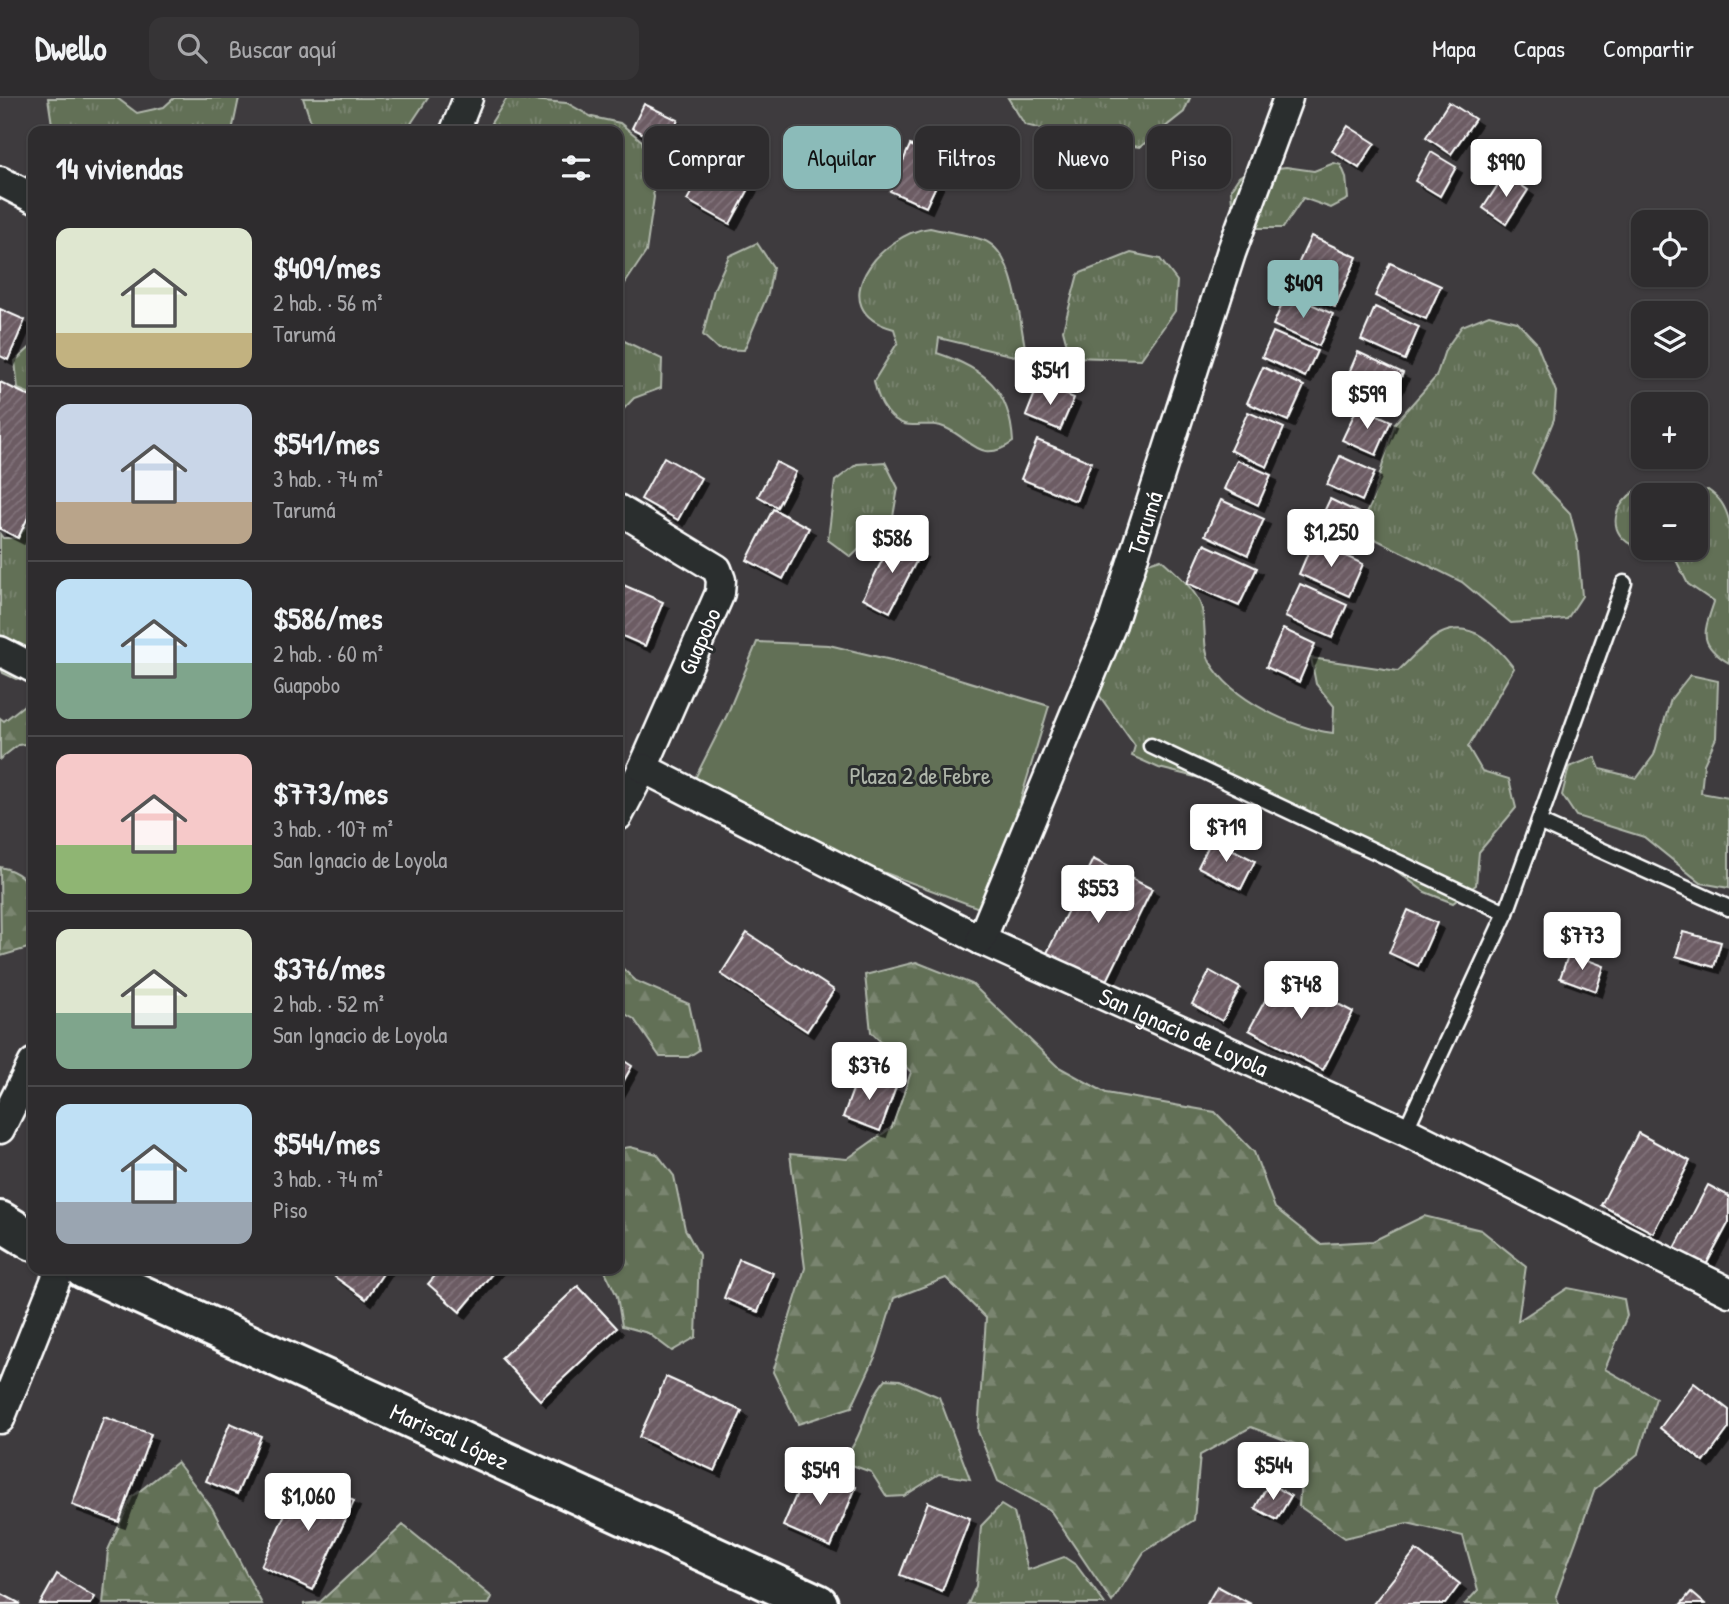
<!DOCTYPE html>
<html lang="es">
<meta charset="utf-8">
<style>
body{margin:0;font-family:"Patrick Hand",sans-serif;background:#363436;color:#f1f3f6;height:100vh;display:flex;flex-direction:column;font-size:26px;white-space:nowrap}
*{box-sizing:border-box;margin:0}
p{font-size:23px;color:#a7a7aa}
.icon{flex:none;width:38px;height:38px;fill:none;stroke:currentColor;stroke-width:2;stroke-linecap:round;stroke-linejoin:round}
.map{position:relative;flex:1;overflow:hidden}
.side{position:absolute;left:28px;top:28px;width:595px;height:1148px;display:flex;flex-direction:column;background:#2e2c2e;border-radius:14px;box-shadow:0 2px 5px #0004,0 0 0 2px #49484a}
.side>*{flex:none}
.guide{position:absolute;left:644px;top:28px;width:665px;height:63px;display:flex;gap:14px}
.fabs{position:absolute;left:1631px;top:112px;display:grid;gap:14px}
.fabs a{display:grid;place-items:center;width:77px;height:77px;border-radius:14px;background:#2e2c2e;box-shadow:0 2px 5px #0004,0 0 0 2px #49484a;font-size:35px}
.price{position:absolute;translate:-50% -60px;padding:0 16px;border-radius:7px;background:#fff;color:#222;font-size:23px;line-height:46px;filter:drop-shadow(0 2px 4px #0008)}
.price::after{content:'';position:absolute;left:50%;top:42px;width:21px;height:16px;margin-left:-10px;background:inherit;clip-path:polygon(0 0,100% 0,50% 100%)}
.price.on{background:#8bbbb9;color:#111}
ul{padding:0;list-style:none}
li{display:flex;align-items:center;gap:21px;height:175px;padding:0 28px}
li+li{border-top:2px solid #49484a}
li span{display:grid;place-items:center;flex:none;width:196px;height:140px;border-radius:14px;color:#555}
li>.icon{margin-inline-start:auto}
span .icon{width:84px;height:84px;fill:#fffc;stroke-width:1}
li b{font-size:30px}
h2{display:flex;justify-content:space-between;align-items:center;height:84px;padding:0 28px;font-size:30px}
.chip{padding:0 24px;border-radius:14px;background:#2e2c2e;box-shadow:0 2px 5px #0004,0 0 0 2px #49484a;font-size:24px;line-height:63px}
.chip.on{background:#8bbbb9;color:#111}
header{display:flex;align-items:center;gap:42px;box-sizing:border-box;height:98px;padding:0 35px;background:#2e2c2e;border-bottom:2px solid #49484a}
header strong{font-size:33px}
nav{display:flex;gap:38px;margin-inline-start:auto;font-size:24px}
.search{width:490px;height:63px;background:#363436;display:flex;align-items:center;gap:18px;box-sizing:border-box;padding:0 24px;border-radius:14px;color:#a7a7aa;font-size:26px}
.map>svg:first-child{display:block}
.grass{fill:url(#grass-tufts);stroke:#b0b7ab;stroke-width:2;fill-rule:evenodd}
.forest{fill:url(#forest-firs);stroke:#b0b7ab;stroke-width:2}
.park{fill:#626f57;stroke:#b0b7ab;stroke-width:2}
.building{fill:url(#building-hatch);stroke:#fff;stroke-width:2;filter:url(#shadow)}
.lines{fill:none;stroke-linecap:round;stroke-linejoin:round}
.lane-casing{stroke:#fff;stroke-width:19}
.street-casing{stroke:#fff;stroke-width:33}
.secondary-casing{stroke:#fff;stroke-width:44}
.lane{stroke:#2a2d2e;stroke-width:14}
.street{stroke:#2a2d2e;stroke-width:28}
.secondary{stroke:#2a2d2e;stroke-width:38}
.labels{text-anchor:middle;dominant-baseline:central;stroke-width:6;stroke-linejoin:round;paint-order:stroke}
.street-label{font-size:24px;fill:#fff;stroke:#2a2d2e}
.park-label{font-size:24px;fill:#b0b7ab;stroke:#2a2d2e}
</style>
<header>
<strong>Dwello</strong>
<div class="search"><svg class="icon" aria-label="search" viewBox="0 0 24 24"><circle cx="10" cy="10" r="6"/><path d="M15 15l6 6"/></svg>Buscar aquí</div>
<nav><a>Mapa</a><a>Capas</a><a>Compartir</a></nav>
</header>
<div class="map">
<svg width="1729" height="1506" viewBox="0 0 1729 1506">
<defs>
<pattern id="grass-tufts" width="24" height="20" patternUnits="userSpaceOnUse" patternTransform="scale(1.75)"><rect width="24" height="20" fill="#626f57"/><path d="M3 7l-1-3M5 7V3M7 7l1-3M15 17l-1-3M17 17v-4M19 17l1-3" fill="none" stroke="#7a8570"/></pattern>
<pattern id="forest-firs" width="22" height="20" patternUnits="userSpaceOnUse" patternTransform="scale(1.75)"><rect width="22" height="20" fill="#626f57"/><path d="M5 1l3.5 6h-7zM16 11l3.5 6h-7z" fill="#7a8570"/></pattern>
<pattern id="building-hatch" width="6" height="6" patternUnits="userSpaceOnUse" patternTransform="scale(1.75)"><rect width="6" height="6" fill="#6c5b64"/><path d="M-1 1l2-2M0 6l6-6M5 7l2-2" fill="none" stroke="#82747b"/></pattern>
<filter id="shadow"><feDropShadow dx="6" dy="6" stdDeviation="0" flood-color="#0009"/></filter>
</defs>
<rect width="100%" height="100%" fill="#3e3b3e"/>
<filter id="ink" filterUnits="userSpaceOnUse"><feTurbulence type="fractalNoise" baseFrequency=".0143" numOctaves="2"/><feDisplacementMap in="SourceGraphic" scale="14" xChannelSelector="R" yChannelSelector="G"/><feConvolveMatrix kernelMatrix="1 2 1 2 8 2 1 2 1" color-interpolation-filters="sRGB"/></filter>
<g filter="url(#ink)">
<g class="grass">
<polygon points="48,0 117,0 137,15 164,9 174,0 239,0 232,33 209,33 189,28 183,33 53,33"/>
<polygon points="303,0 428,0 406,33 314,33"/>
<polygon points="507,0 567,5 592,19 620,25 642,43 654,99 646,154 618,196 618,33 497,33 491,25"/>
<polygon points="1008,0 1190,0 1184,14 1140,49 1082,41 1025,27"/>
<polygon points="1334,65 1341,67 1346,79 1348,101 1331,110 1303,100 1283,130 1258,130 1232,105 1231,91 1239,79 1246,74 1286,69 1314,73"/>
<path d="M930,130C947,134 967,136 983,142C1015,153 1019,220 1025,249L1014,258L939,240L937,255C985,271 1010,291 1013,344C981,367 972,342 946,330C935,325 925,327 914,327C890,328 878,303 874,283L898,244L894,231C820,212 880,135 930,130Z"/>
<polygon points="757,145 773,169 768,196 744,252 718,251 703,237 714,191 729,158"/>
<polygon points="1131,155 1160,161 1177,183 1175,213 1141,261 1070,259 1063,232 1078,176"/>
<polygon points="1489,217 1517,224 1536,244 1556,294 1554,321 1532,375 1570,415 1577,443 1582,498 1567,521 1511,525 1462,484 1357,432 1371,406 1395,325 1436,279 1445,252 1462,228"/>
<polygon points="618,240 662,261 661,290 634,300 618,317"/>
<polygon points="33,247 33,297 18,291 15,263"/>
<polygon points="885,364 898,390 893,419 851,459 828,442 835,383 857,366"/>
<path d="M1652,386L1679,396L1708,392C1720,400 1725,408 1729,422V565C1697,546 1704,534 1714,504L1688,486L1675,460C1659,455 1630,452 1620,437C1605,415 1632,389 1652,386ZM1643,397H1696V450H1643Z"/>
<polygon points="33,419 33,573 29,578 16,581 3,575 0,568 0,436 3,440 18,440"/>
<path d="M1161,461C1175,474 1192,488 1200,505C1208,523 1201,547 1210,564C1232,602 1292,630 1333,635L1334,608L1316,586L1311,560L1398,573C1410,562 1425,544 1440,536C1471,520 1497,548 1514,570L1468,649L1482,673L1509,681L1516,710L1479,754L1476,787L1453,805L1425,794L1379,760L1351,753L1322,739L1301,719L1244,691L1159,670L1132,658L1135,648L1099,597L1088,572L1135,469Z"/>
<polygon points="1690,577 1718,583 1716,640 1704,666 1701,695 1729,700 1729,790 1701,785 1644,739 1576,718 1562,697 1569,669 1595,659 1600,671 1637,680 1654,657 1671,601"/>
<path d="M886,1281L900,1282L939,1299L970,1381L939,1376L904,1398L887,1399L871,1374L841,1363C865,1340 864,1306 886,1281Z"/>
<polygon points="1001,1407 1014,1415 1028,1472 1064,1459 1076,1467 1105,1506 968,1506 976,1488 981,1428"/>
</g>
<g class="forest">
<polygon points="33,600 33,645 18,647 0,661 0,620 4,623"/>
<path d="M0,769C42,778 39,815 28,850L1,858Z"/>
<polygon points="916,864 972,886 1057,968 1106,995 1215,1014 1254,1054 1275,1110 1320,1146 1373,1143 1424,1118 1481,1132 1526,1168 1518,1223 1568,1190 1624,1201 1627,1218 1605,1271 1656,1300 1639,1355 1595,1391 1556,1498 1559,1506 1465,1506 1478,1492 1463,1438 1407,1425 1345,1440 1299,1408 1303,1349 1251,1329 1200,1357 1194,1422 1144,1454 1112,1504 1050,1412 998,1383 978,1333 986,1220 946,1180 894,1200 877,1255 852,1309 798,1326 773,1274 805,1170 790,1056 847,1061 892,1029 911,974 871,934 865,877"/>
<polygon points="618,866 636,883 689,906 699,952 688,959 660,959 634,921 618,912"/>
<polygon points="630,1049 657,1056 674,1078 685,1131 699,1157 696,1239 672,1253 648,1235 622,1228 617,1198 604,1171 618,1171 618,1051"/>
<polygon points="177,1364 212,1410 262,1506 103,1506 108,1452 132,1399"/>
<polygon points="403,1427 492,1499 489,1506 303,1506 320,1504"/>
</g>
<polygon class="park" points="757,544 829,547 920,569 1049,608 987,813 685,700 727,617"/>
<g class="building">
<polygon points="1449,4 1475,21 1451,56 1426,39"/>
<polygon points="644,6 678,22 666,47 632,30"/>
<polygon points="1348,28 1375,45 1359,70 1332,53"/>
<polygon points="720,43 762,67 730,126 687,102"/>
<polygon points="910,47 947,64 926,109 890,93"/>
<polygon points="1431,54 1456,69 1440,98 1415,83"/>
<polygon points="1505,76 1528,92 1506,126 1483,110"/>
<polygon points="1311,138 1357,159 1335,209 1288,188"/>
<polygon points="1390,165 1441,188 1426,221 1375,198"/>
<polygon points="1287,195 1333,216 1319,248 1273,227"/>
<polygon points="1375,209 1419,229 1405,262 1361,242"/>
<polygon points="0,211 25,222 8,262 0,258"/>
<polygon points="1273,234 1317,253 1305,279 1262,259"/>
<polygon points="1358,254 1403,275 1390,304 1345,284"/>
<polygon points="1263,269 1304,288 1288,323 1247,305"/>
<polygon points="0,284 33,300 33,409 18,440 0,431"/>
<polygon points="1039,285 1074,300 1060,332 1026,318"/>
<polygon points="1358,308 1391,323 1376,357 1342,342"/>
<polygon points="1248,314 1284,330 1267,369 1230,352"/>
<polygon points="1037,342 1091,364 1076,403 1021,381"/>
<polygon points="1340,358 1375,374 1362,403 1327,387"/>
<polygon points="664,359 701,380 678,422 641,401"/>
<polygon points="1237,362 1271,377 1258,407 1224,391"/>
<polygon points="776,364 796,374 777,409 758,398"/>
<polygon points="1330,401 1359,415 1346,445 1316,431"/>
<polygon points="1221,402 1264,421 1248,457 1205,437"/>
<polygon points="773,411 809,430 783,481 747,462"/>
<polygon points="894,439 921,454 890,514 863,500"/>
<polygon points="1313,443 1363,466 1349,498 1299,476"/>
<polygon points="1204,446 1257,470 1239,508 1187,485"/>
<polygon points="621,486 663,504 645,548 618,536 618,494"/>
<polygon points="1300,486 1347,507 1332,540 1285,519"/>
<polygon points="1283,531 1315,546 1299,584 1266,569"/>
<polygon points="1212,741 1255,763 1241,791 1198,769"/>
<polygon points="1093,761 1152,791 1102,893 1043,863"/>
<polygon points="1408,812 1437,825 1418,868 1389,855"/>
<polygon points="1683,834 1721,844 1714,869 1676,858"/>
<polygon points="747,835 834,892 807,933 721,876"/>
<polygon points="1569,855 1604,868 1596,893 1560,880"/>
<polygon points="1210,873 1240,890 1222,923 1192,906"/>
<polygon points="1280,875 1353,914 1323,972 1249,932"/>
<polygon points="618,959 632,968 618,993"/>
<polygon points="859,975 896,989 880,1033 843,1019"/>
<polygon points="1638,1035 1690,1063 1653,1135 1601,1107"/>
<polygon points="1708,1087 1729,1098 1729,1124 1705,1169 1674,1152"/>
<polygon points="739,1161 773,1175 758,1214 724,1200"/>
<polygon points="341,1171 386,1171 366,1201 335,1179"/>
<polygon points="441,1171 496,1171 460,1214 428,1186"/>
<polygon points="578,1188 617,1230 540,1302 501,1260"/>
<polygon points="666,1279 742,1313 715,1373 639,1339"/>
<polygon points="1694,1285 1729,1312 1729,1330 1704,1364 1660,1330"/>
<polygon points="104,1319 151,1336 119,1424 72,1407"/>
<polygon points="230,1325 261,1338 237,1396 206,1383"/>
<polygon points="808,1369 856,1389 831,1449 783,1428"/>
<polygon points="302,1379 354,1403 313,1492 261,1468"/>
<polygon points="1269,1385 1291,1398 1277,1422 1255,1410"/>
<polygon points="928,1404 970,1420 942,1493 900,1477"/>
<polygon points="1416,1452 1460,1486 1445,1506 1373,1506"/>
<polygon points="57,1476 95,1499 91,1506 40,1506"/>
<polygon points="1217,1488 1251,1506 1207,1506"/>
<polygon points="1691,1494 1705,1506 1681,1506"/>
<polygon points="0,1495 21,1506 0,1506"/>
</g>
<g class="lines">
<g class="lane-casing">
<g id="lane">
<polyline points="1151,648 1506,815"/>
<polyline points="1541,725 1729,810"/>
<polyline points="1405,1033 1506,815 1624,485"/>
</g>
</g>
<g class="street-casing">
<g id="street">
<polyline points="455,33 468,0"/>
<polyline points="0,83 33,100"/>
<polyline points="618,411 717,471 721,482 720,495 643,670 618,718"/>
<polyline points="0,553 33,570"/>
<path id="s1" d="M643,670L981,842L1405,1033L1729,1194"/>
<path id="s2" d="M981,842L1112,526L1231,155L1288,0"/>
<polyline points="0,1031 33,965"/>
<polyline points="0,1321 60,1171"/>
</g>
</g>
<g class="secondary-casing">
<g id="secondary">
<polyline points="0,1123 33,1143"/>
<path id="s3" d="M84,1171L818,1506"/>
</g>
</g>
<use href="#lane" class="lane"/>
<use href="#street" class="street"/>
<use href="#secondary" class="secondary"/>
</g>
</g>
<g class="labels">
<g class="street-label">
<text stroke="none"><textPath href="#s2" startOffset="448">Tarumá</textPath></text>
<text transform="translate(699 543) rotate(-66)">Guapobo</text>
<text stroke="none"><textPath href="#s1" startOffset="602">San Ignacio de Loyola</textPath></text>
<text stroke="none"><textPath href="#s3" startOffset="402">Mariscal López</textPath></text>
</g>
<g class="park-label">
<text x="920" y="677">Plaza 2 de Febre</text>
</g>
</g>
</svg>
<div class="fabs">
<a><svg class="icon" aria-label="locate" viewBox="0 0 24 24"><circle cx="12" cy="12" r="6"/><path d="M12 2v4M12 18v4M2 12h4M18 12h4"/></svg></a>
<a><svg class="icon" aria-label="layers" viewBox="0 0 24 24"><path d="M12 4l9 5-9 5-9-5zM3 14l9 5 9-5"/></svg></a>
<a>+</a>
<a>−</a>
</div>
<b class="price" style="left:1506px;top:101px">$990</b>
<b class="price on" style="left:1303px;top:222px">$409</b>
<b class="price" style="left:1050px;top:309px">$541</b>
<b class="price" style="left:1367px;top:333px">$599</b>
<b class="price" style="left:1331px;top:471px">$1,250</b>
<b class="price" style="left:892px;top:477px">$586</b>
<b class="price" style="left:1226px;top:766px">$719</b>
<b class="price" style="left:1098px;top:827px">$553</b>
<b class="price" style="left:1582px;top:874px">$773</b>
<b class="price" style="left:1301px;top:923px">$748</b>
<b class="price" style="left:869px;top:1004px">$376</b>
<b class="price" style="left:1273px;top:1404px">$544</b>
<b class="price" style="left:820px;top:1409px">$549</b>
<b class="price" style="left:308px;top:1435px">$1,060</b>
<div class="guide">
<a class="chip">Comprar</a>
<a class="chip on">Alquilar</a>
<a class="chip">Filtros</a>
<a class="chip">Nuevo</a>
<a class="chip">Piso</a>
</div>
<section class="side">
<h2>14 viviendas<svg class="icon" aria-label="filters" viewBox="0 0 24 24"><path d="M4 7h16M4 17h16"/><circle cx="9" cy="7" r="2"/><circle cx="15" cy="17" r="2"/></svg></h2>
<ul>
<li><span style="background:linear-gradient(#dfe7d0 75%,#c2b280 0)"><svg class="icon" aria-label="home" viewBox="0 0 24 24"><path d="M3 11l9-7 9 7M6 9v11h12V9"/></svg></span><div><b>$409/mes</b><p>2 hab. · 56 m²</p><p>Tarumá</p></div></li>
<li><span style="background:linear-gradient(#c9d6e8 70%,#b9a48a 0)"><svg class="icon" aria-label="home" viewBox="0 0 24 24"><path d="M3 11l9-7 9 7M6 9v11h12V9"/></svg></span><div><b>$541/mes</b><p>3 hab. · 74 m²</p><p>Tarumá</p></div></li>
<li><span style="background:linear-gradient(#bfe0f5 60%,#7fa58c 0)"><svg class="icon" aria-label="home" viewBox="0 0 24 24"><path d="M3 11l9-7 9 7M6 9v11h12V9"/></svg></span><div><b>$586/mes</b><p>2 hab. · 60 m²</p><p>Guapobo</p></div></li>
<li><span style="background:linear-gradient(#f6c9c9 65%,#8fb573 0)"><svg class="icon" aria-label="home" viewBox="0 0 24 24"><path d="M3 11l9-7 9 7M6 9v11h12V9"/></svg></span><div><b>$773/mes</b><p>3 hab. · 107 m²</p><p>San Ignacio de Loyola</p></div></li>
<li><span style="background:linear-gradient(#dfe7d0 60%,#7fa58c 0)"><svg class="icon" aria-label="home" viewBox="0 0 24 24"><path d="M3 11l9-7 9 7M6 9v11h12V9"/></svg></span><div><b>$376/mes</b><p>2 hab. · 52 m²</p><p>San Ignacio de Loyola</p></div></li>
<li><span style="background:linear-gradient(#bfe0f5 70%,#9aa5b1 0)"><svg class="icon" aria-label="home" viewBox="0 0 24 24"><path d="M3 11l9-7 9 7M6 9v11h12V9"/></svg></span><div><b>$544/mes</b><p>3 hab. · 74 m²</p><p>Piso</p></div></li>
</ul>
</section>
</div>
